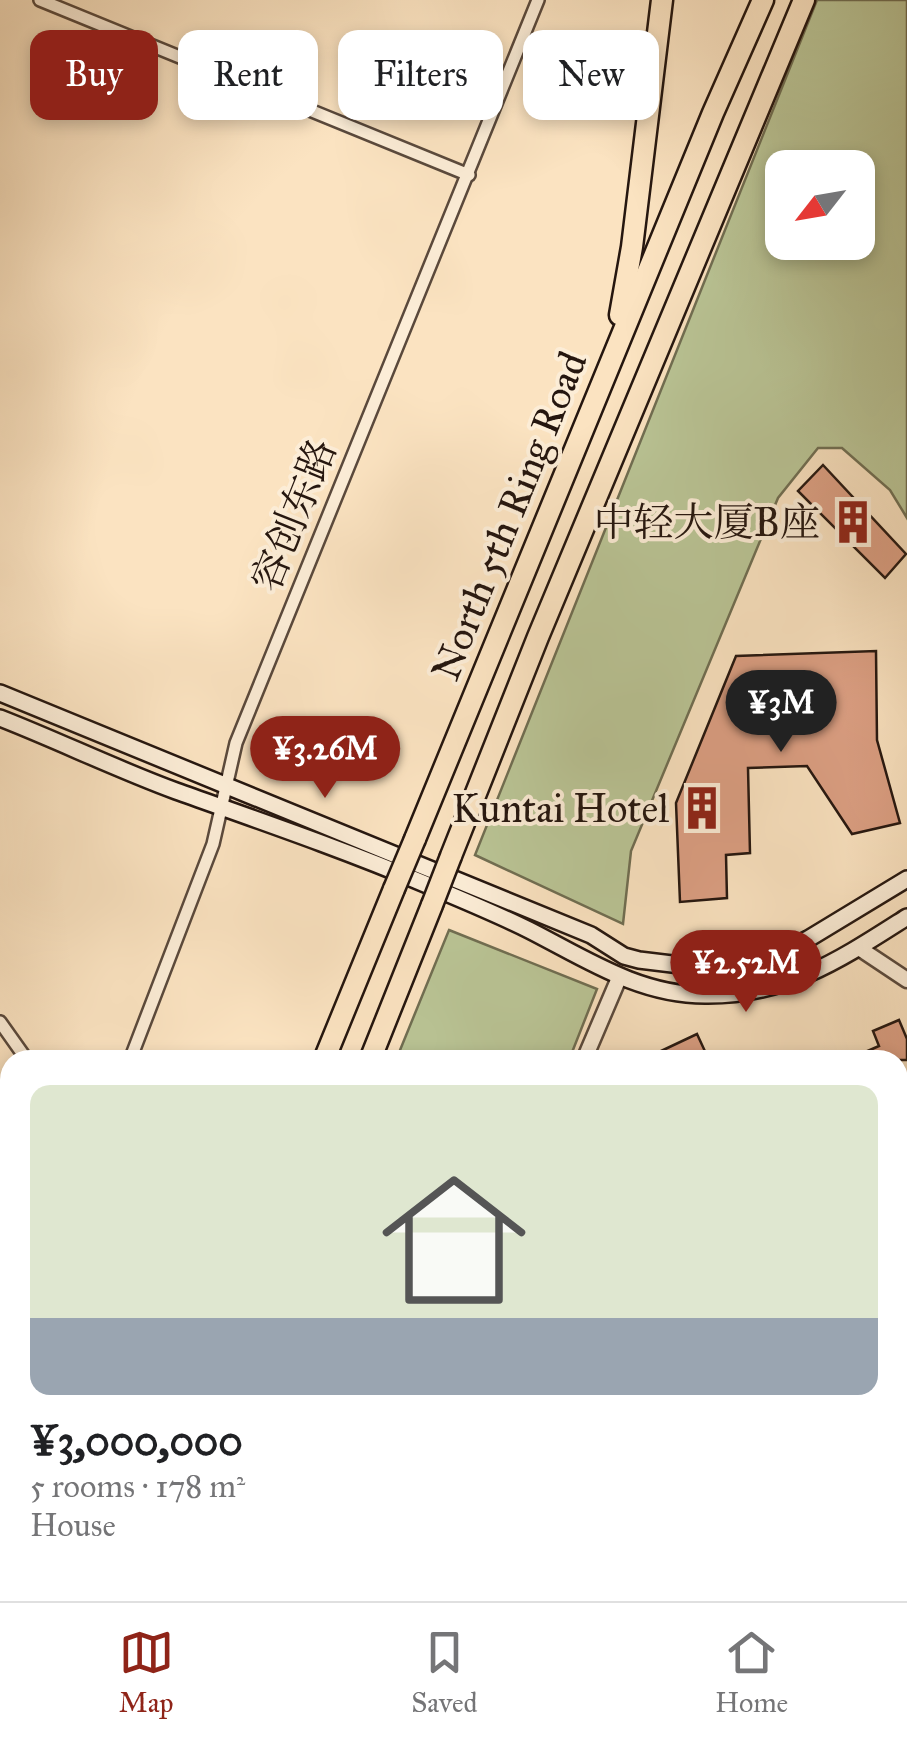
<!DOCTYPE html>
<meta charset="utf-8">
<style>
body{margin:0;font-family:"IM FELL Great Primer","Noto Serif SC",serif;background:#f2f2f2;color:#202124;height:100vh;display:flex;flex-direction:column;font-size:38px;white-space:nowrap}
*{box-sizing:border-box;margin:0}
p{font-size:32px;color:#757577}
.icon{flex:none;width:55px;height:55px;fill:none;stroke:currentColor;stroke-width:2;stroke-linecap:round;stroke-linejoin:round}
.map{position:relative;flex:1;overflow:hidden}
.details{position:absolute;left:0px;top:1050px;width:908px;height:552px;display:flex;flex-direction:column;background:#fff;border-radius:30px 30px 0 0;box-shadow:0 5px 15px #0003}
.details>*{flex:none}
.top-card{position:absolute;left:30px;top:30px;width:848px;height:90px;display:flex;gap:20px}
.needle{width:65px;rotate:239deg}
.controls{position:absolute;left:765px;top:150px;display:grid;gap:20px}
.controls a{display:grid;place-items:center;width:110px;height:110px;border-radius:20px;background:#fff;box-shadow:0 5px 15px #0003;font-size:50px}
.price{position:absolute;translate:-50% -85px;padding:0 22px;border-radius:35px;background:#8f2418;color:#fff;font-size:32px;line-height:65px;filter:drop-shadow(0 2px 5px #0008)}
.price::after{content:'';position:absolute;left:50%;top:60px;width:30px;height:22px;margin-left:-15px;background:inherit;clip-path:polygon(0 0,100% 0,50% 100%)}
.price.on{background:#222;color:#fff}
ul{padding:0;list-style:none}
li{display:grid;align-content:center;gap:20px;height:530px;padding:0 30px}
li+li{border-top:2px solid #e0e0e0}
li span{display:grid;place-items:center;height:310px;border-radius:20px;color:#555}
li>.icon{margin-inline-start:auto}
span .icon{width:180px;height:180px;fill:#fffc;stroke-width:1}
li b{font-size:42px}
.chip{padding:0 35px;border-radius:20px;background:#fff;box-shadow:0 5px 15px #0003;font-size:35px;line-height:90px}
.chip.on{background:#8f2418;color:#fff}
.menu{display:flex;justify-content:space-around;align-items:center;height:140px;border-top:2px solid #e0e0e0;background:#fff;font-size:28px;color:#757577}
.menu a{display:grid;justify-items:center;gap:5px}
.menu .on{color:#8f2418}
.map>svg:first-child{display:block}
.green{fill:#bac596;stroke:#706e52;stroke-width:2.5;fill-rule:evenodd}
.building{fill:#dc9f83;stroke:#25160f;stroke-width:2.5}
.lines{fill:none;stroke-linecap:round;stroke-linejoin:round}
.minor-casing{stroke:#5a493c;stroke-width:16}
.tertiary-casing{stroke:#5a493c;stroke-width:19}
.secondary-casing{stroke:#25160f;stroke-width:20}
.motorway-casing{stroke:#25160f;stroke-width:25}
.minor{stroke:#fcedd7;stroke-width:11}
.tertiary{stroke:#fcedd7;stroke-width:14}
.secondary{stroke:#fcedd7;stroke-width:15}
.motorway{stroke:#fbe3c1;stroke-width:20}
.motorway-bridge-casing{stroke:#25160f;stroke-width:25;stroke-linecap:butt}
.motorway-bridge{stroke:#fbe3c1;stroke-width:20}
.labels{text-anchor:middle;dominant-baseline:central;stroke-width:8;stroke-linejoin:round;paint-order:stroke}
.street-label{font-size:40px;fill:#25160f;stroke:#fcedd7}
.poi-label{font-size:40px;fill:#25160f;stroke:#fcedd7;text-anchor:end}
</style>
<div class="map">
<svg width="907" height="1601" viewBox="0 0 907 1601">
<rect width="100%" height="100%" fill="#fbe3c1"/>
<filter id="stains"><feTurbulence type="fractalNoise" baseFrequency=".002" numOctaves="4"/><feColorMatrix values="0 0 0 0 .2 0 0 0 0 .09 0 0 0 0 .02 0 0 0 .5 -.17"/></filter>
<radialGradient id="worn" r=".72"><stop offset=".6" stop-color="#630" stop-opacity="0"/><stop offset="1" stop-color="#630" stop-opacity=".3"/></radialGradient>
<g class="green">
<path d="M817,0H907V518L890,490L842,448H818L778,498L631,851L623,924L475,855ZM782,168H858V242H782Z"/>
<polygon points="449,930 597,989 569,1060 396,1060"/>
<polygon points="907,1392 907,1546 898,1543 898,1394"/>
<polygon points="182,1593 182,1592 359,1593 356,1601 179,1601"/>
</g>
<g class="building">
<polygon points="823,465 906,554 885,578 798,491"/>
<polygon points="876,651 877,740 900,823 852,834 807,766 748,768 750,853 726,855 727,898 680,902 676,803 736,656"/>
<polygon points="899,1020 907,1039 907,1060 847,1060 879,1046 873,1031"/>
<polygon points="697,1034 709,1060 642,1060"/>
</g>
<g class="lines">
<g class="minor-casing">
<g id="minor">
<polyline points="40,0 469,175"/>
<polyline points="0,1022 27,1060"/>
<polyline points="130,1060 213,844 236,743 538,0"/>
<polyline points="373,1594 390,1601"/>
<polyline points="49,1601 52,1592"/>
</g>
</g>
<g class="tertiary-casing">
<g id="tertiary">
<polyline points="859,948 907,980"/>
<polyline points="584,1060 619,978"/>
<polyline points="370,1601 374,1592"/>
</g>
</g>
<g class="secondary-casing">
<g id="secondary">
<polyline points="0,693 591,935 624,956 639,960 705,968 747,966 771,958 808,939 907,879"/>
<path d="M0,718C59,741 116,769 176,791C260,821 342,849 425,884C460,899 495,913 529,930C586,959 639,995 705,995C787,996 841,959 907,917"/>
</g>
</g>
<g class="motorway-casing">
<g id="motorway">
<polyline points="620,315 632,247 662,0"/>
<polyline points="415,839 713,113 763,0"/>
<polyline points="451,856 538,637 804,0"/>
<polyline points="324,1060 394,889"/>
<polyline points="370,1060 432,905"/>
<polyline points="106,1601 110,1592"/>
<polyline points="153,1601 157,1592"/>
</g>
</g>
<use href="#minor" class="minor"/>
<use href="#tertiary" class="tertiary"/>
<use href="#secondary" class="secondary"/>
<use href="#motorway" class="motorway"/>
<g class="motorway-bridge-casing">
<g id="motorway-bridge">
<polyline points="394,889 415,839"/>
<polyline points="432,905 451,856"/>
</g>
</g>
<use href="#motorway-bridge" class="motorway-bridge"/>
</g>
<defs>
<g id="building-bare" transform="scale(3.45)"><path d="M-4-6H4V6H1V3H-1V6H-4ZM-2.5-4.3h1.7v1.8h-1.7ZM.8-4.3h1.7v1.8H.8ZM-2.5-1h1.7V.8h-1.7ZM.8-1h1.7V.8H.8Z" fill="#8f2418" stroke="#fcedd7" stroke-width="2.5" paint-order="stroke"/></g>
</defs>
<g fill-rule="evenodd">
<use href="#building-bare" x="853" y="522"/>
<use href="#building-bare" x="702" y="808"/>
</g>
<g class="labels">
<g class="street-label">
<text transform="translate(294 515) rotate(-68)">容创东路</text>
<text transform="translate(509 516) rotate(-68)">North 5th Ring Road</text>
</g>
<g class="poi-label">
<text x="820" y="522">中轻大厦B座</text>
<text x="669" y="808">Kuntai Hotel</text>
</g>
</g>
<rect width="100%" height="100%" filter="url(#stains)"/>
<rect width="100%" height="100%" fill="url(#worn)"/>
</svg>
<div class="controls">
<a><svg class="needle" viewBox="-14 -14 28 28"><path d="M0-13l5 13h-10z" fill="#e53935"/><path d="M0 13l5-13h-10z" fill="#757577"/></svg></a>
</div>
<b class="price on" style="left:781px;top:755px">¥3M</b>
<b class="price" style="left:325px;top:801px">¥3.26M</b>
<b class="price" style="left:746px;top:1015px">¥2.52M</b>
<div class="top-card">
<a class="chip on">Buy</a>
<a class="chip">Rent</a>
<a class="chip">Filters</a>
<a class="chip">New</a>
</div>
<section class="details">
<ul>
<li><span style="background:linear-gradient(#dfe7d0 75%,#9aa5b1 0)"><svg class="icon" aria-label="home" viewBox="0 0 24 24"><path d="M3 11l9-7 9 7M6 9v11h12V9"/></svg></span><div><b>¥3,000,000</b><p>5 rooms · 178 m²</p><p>House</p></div></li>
</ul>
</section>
</div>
<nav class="menu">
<a class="on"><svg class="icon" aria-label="map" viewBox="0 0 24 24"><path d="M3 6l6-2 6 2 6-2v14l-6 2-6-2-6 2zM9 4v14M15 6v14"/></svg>Map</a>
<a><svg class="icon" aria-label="saved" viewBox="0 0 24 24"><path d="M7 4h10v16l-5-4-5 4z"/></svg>Saved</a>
<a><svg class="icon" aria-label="home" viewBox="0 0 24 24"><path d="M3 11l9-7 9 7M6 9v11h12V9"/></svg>Home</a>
</nav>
